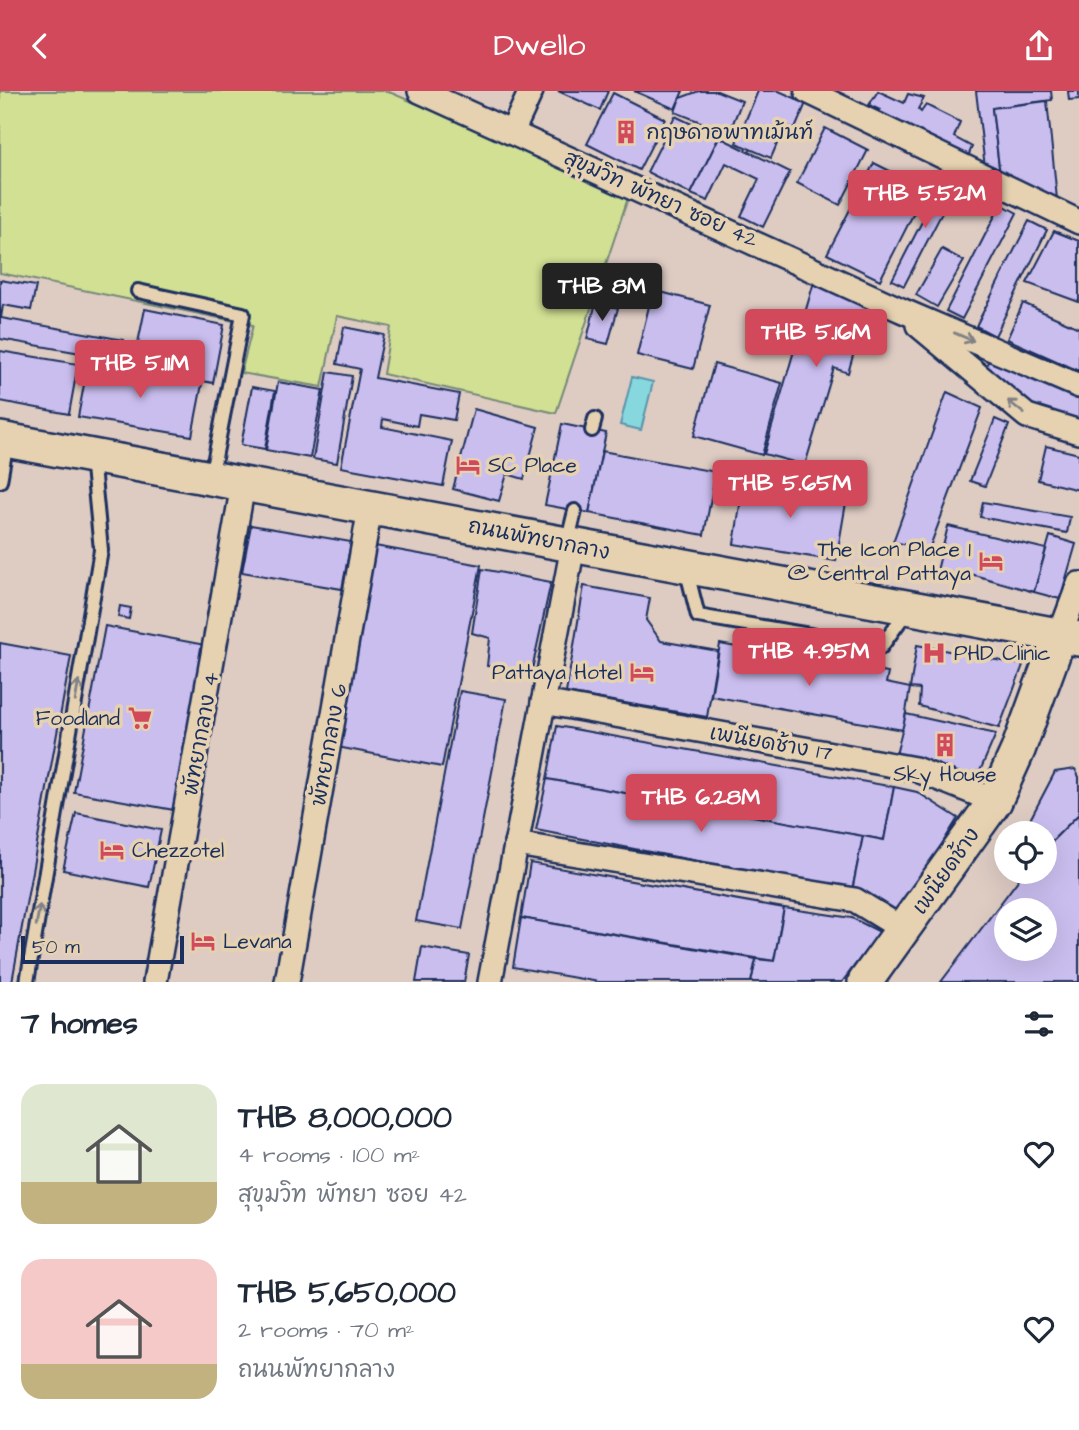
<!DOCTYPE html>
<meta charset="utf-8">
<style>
body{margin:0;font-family:"Architects Daughter","Playpen Sans Thai",sans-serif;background:#f2f2f3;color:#1f2937;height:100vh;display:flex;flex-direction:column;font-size:26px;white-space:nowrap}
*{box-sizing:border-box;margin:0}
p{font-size:23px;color:#747a83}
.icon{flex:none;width:38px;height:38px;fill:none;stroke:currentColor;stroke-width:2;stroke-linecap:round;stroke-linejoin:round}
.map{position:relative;height:891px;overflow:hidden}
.panel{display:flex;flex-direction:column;background:#fff;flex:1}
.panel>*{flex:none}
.tools{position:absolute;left:994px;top:730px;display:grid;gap:14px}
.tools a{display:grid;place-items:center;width:63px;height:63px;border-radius:50%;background:#fff;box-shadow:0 7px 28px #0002;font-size:35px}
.scale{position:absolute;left:21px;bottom:18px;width:163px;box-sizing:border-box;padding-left:7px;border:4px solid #1b2f5e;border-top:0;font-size:19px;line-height:24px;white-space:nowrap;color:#1b2f5e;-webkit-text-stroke:5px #e6d2b0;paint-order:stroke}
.price{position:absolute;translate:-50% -60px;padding:0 16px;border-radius:7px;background:#d1495b;color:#fff;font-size:23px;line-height:46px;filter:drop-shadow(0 2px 4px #0008)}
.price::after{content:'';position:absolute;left:50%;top:42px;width:21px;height:16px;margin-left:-10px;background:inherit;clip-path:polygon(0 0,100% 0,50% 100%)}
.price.selected{background:#222;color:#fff}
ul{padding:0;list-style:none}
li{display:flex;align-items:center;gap:21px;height:175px;padding:0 21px}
li span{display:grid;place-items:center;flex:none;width:196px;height:140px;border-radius:21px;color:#555}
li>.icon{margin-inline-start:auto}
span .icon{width:84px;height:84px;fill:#fffc;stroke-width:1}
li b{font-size:30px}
h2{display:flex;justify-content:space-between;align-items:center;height:84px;padding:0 21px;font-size:30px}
header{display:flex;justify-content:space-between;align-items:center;height:91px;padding:0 21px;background:#d1495b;color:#fff;font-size:32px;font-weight:600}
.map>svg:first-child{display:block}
.green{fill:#d1e093;stroke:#768878;stroke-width:2}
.water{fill:#86d8de;stroke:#5b94ab;stroke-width:2}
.building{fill:#cabeef;stroke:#1b2f5e;stroke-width:2;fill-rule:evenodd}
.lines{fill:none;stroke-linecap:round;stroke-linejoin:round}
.lane-casing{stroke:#1b2f5e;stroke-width:18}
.street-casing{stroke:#1b2f5e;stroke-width:28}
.secondary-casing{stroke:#1b2f5e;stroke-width:38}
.lane{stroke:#e6d2b0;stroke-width:12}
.street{stroke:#e6d2b0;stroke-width:23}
.secondary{stroke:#e6d2b0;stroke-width:33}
.oneway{stroke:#808087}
.labels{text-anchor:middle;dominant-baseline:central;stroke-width:7;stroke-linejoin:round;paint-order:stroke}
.poi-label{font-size:21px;fill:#1b2f5e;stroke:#e6d2b0;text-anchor:start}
.street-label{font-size:21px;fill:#1b2f5e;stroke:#e6d2b0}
</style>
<header><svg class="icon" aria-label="back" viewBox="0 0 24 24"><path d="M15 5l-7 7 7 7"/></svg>Dwello<svg class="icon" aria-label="share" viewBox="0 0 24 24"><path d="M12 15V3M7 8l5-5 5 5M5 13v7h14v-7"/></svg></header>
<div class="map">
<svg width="1079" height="891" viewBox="0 0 1079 891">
<rect width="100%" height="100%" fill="#deccc3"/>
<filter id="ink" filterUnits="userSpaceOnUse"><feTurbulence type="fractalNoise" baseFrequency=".0143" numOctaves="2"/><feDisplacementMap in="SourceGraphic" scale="14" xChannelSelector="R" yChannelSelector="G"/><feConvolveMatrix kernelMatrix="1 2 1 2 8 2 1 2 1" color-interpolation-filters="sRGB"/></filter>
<g filter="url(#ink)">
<polygon class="green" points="0,0 387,0 629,104 556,322 383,283 391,236 337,225 322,296 241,282 253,234 0,182"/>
<polygon class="water" points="632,286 653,291 641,339 620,334"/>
<g class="building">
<polygon points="558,0 608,0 600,19"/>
<polygon points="634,0 683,0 675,18"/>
<polygon points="699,0 717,0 742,10 729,42 675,21 680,7"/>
<polygon points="758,0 779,0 806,12 795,38 785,34 771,67 736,52"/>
<polygon points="878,0 904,12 908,3 924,7 918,18 921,21 926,14 960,31 954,46 972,56 967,68 877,24 880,19 869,14"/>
<polygon points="976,0 1051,0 1052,9 992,17 1000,84 985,76"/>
<polygon points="1068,0 1079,0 1079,8 1069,9"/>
<polygon points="613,2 665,28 639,79 587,53"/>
<polygon points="1047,10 1055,87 1057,109 1000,84 992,17"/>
<polygon points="675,25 719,46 691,103 647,81"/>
<polygon points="825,37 868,59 840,114 797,92"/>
<polygon points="719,46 790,81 763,136 741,125 759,88 726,72 708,110 691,103"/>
<polygon points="874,72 926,98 880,189 827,163"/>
<polygon points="946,84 958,91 904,195 892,189"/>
<polygon points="1001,113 1017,122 962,228 946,220"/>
<polygon points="1029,130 1047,139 995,245 976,235"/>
<polygon points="1054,140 1079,150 1079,211 1027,192"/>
<polygon points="942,158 964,170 937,216 916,204"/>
<polygon points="0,189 36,195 31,219 3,214 1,227 124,249 121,269 0,248"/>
<polygon points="814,191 878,222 867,255 857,251 848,282 834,277 805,374 764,363"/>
<polygon points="653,199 710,214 693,278 637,264"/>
<polygon points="596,211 618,217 608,253 587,248"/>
<polygon points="1023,212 1079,237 1079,280 1007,248"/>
<polygon points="145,218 224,234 213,292 133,276"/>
<polygon points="344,236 384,244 375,287 459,303 454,329 419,323 417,335 383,328 382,336 452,350 443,395 341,376 360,278 337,273"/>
<polygon points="0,260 78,273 69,323 0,310"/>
<polygon points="993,264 1079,305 1079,329 1017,308 984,277"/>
<polygon points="88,272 202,293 192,345 78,326"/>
<polygon points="714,273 782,292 762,364 694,345"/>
<polygon points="328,281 352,285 337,372 313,368"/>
<polygon points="278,291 323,299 310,367 266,359"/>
<polygon points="252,296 275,300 265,358 241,354"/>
<polygon points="947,301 982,317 929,458 893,451"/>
<polygon points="474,318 538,336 524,388 507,383 499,410 453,398"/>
<polygon points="995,328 1009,334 985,395 970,390"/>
<polygon points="562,333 606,342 589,422 545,414"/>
<polygon points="1046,355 1079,363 1079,399 1038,389"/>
<polygon points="602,360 716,381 704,444 589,422"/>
<polygon points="744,389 847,406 836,470 734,453"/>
<polygon points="983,411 1070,426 1067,442 980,426"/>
<polygon points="251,434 351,451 342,498 242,481"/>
<polygon points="948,435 1046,458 1034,501 967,482 965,491 936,484"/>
<polygon points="1050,445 1076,453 1060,508 1034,501"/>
<polygon points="375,455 481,474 442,676 337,656"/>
<polygon points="482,478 551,491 531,583 487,575 490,547 472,542"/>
<polygon points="584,495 650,507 646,529 661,550 718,560 707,626 566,602"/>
<polygon points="120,515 131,517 129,528 118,526"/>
<polygon points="105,535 205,554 174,719 74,701"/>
<polygon points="0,552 71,565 12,891 0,891"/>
<polygon points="720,553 814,570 814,575 846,580 847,575 888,582 886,592 910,597 903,639 711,605"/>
<polygon points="917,554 1023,574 999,637 919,615 920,598 910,597"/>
<polygon points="460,600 506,608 462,838 416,830"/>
<polygon points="906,623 996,643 974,694 896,664"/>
<polygon points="557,635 894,696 884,749 547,688"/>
<polygon points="1075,678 1079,686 1079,723 1045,757 1045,742 1023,742 1055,681"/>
<polygon points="547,688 863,745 852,800 536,739"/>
<polygon points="894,696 917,701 958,727 897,826 852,800 863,745 884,749"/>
<polygon points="76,722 161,739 149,796 63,779"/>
<path d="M1079,723V891H941L1025,780H1045V757ZM1006,819H1045V858H1006Z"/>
<polygon points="530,772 784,817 774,870 521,827"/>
<polygon points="784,817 852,827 880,841 842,891 751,891 756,868 774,870"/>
<polygon points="521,827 756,868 751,891 599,891 513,876"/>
<polygon points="422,856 469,864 464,891 416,891"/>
</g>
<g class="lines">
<g class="lane-casing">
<g id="lane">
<polyline points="138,200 243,223 211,387"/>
<polyline points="592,339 595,328"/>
<polyline points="0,390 7,350"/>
<polyline points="567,453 575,420"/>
<polyline points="686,477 698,525 881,556 907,520"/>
<polyline points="27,891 101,459 92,366"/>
</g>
</g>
<g class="street-casing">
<g id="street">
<polyline points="420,0 901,219 1079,295"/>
<polyline points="807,0 1079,131"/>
<polyline points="512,41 531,0"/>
<polyline points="918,234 1027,325 1079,341"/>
<polyline points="1060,544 1079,493"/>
<polyline points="543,611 915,678 995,710"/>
<polyline points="516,753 855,809 904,839"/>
<polyline points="155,891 243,394"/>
<polyline points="287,891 370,417"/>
<polyline points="490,891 573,455"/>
</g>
</g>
<g class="secondary-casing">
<g id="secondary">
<polyline points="0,348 1079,548"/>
<polyline points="865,891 995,710 1018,659 1060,544"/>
</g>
</g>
<use href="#lane" class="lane"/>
<use href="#street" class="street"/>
<use href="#secondary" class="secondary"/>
</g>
<defs><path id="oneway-shaft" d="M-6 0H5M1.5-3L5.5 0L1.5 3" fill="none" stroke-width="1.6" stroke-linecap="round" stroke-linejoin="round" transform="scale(1.75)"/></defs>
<g class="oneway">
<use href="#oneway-shaft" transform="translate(964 246) rotate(23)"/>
<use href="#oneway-shaft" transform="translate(1016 316) rotate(-141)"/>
<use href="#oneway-shaft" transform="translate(77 600) rotate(-80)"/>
<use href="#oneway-shaft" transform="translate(38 824) rotate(-80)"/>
</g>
</g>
<defs>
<g id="building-bare" transform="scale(1.89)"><path d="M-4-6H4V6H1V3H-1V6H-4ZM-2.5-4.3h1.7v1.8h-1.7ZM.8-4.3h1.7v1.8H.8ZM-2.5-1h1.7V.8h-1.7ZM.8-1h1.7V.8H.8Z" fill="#d1495b" stroke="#e6d2b0" stroke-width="2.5" paint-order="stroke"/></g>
<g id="hotel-bare" transform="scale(1.89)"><path d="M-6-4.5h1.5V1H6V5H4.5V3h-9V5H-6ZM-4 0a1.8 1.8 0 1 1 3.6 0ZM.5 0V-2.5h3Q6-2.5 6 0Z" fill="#d1495b" stroke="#e6d2b0" stroke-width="2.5" paint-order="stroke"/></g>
<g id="hospital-bare" transform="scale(1.89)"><path d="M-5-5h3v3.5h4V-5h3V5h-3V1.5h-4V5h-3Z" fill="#d1495b" stroke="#e6d2b0" stroke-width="2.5" paint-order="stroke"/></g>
<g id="supermarket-bare" transform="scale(1.89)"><path d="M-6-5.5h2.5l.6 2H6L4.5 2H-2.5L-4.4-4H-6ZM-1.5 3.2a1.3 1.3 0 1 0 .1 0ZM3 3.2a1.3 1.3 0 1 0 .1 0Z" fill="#d1495b" stroke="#e6d2b0" stroke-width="2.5" paint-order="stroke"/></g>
</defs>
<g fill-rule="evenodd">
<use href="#building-bare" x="626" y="41"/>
<use href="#hotel-bare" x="468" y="374"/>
<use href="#hotel-bare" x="991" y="470"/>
<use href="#hospital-bare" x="934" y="562"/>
<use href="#hotel-bare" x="642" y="581"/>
<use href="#supermarket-bare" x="140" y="627"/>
<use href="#building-bare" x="945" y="654"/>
<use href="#hotel-bare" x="112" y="759"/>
<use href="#hotel-bare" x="203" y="850"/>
</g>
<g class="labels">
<g class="poi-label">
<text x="646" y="41">กฤษดาอพาทเม้นท์</text>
<text x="488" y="374">SC Place</text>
<text x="971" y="458" text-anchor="end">The Icon Place 1<tspan x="971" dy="24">@ Central Pattaya</tspan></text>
<text x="954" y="562">PHD Clinic</text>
<text x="622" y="581" text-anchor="end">Pattaya Hotel</text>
<text x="120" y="627" text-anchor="end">Foodland</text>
<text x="945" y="683" text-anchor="middle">Sky House</text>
<text x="132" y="759">Chezzotel</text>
<text x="223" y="850">Levana</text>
</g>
<g class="street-label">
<text transform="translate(661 108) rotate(24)">สุขุมวิท พัทยา ซอย 42</text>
<text transform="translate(539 448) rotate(11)">ถนนพัทยากลาง</text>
<text transform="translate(201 643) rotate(-80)">พัทยากลาง 4</text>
<text transform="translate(771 652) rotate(10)">เพนียดช้าง 17</text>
<text transform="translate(329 654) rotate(-80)">พัทยากลาง 6</text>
<text transform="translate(946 780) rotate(-55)">เพนียดช้าง</text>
</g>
</g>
</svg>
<div class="tools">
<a><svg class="icon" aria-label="locate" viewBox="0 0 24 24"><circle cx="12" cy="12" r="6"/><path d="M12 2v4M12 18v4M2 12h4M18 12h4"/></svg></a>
<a><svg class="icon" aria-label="layers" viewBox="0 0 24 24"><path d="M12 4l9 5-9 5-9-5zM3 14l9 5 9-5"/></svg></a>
</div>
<div class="scale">50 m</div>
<b class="price" style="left:925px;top:139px">THB 5.52M</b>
<b class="price selected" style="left:602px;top:232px">THB 8M</b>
<b class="price" style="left:816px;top:278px">THB 5.16M</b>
<b class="price" style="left:140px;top:309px">THB 5.11M</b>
<b class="price" style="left:790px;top:429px">THB 5.65M</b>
<b class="price" style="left:809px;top:597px">THB 4.95M</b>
<b class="price" style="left:701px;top:743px">THB 6.28M</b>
</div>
<section class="panel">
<h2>7 homes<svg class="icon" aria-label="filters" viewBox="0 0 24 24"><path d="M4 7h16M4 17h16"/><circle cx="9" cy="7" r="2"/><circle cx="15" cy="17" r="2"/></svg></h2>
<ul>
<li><span style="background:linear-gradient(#dfe7d0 70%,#c2b280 0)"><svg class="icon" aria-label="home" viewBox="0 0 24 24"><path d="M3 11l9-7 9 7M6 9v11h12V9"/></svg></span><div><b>THB 8,000,000</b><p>4 rooms · 100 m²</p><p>สุขุมวิท พัทยา ซอย 42</p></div><svg class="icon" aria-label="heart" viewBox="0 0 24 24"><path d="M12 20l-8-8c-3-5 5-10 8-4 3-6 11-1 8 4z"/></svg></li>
<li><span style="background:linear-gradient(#f6c9c9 75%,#c2b280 0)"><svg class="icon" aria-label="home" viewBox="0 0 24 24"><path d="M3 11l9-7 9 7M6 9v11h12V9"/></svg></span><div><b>THB 5,650,000</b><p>2 rooms · 70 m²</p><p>ถนนพัทยากลาง</p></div><svg class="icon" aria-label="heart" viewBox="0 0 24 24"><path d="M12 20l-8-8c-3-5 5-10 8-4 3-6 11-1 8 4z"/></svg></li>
</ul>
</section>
